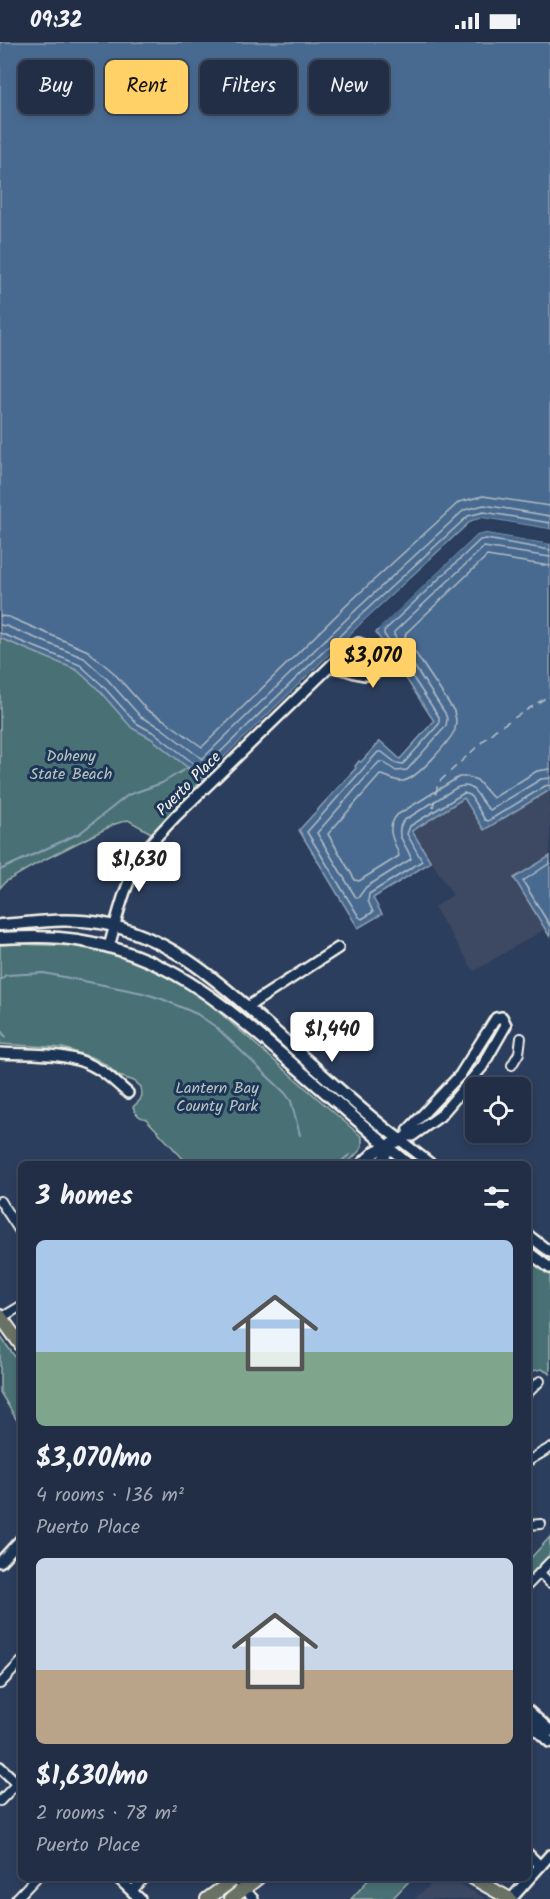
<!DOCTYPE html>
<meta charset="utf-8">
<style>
body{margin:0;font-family:Kalam,sans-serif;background:#2d3a51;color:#f1f3f6;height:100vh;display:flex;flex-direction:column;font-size:22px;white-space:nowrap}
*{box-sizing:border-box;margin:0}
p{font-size:20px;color:#a2a8b3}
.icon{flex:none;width:33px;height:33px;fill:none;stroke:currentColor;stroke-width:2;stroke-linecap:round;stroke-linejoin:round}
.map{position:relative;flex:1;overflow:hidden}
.side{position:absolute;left:18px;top:1119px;width:513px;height:720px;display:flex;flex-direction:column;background:#212e46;border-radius:9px;box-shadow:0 3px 9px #0003,0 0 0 2px #3e4a5f}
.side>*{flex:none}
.guide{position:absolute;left:18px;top:18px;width:514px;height:54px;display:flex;gap:12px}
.controls{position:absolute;left:465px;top:1035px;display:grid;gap:12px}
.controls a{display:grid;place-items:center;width:66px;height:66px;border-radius:9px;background:#212e46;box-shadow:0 3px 9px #0003,0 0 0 2px #3e4a5f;font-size:30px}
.price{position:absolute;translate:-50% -51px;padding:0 14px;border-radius:6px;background:#fff;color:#222;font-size:20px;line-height:39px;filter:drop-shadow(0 2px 3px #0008)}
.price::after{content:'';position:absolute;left:50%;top:36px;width:18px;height:14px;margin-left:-9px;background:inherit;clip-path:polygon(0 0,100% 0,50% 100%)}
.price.selected{background:#ffd166;color:#111}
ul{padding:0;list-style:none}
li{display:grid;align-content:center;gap:12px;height:318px;padding:0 18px}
li span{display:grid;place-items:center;height:186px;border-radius:9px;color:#555}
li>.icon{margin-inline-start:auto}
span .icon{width:108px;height:108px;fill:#fffc;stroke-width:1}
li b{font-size:26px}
h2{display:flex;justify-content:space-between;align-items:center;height:72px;padding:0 18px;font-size:26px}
.pill{padding:0 21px;border-radius:9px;background:#212e46;box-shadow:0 3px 9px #0003,0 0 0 2px #3e4a5f;font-size:21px;line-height:54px}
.pill.selected{background:#ffd166;color:#111}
.status{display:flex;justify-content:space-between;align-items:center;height:42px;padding:0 30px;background:#212e46;direction:ltr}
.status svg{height:16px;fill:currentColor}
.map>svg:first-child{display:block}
.built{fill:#3e4964}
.green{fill:#487175;stroke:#9eb1ae;stroke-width:1.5}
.water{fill:#4a6b90;stroke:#8ea1b3;stroke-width:1.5}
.pier{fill:#2c3e5d}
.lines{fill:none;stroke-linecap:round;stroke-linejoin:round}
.shore{stroke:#b0bbc5;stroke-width:1.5}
.stream{stroke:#8ea1b3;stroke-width:2}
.ferry{stroke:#b8c2c9;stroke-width:1.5;stroke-dasharray:8 6;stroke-linecap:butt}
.minor-casing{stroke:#f4f1e8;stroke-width:12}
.tertiary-casing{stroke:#f4f1e8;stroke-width:14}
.secondary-casing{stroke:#f4f1e8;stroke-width:15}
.primary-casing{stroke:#f4f1e8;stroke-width:16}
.trunk-casing{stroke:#f4f1e8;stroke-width:16}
.minor{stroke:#1d3557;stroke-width:8}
.tertiary{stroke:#1d3557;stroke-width:9}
.secondary{stroke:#1d3557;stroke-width:10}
.primary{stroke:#6b7165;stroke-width:12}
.trunk{stroke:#6b7165;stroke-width:12}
.labels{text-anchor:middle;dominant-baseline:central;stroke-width:6;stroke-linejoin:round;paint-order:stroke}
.park-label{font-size:16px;fill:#b8c4c0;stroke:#1d3557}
.street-label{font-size:16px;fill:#f4f1e8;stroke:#1d3557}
</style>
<div class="status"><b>09:32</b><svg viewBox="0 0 49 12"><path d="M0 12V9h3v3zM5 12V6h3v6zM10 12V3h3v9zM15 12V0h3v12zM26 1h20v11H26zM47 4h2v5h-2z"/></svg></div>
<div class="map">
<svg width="550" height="1857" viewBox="0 0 550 1857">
<rect width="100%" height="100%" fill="#2c3e5d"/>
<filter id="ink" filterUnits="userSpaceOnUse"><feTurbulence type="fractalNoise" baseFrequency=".0167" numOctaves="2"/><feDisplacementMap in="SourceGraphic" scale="12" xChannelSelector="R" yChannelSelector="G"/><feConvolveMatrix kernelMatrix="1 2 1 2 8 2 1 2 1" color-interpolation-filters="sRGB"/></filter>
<g filter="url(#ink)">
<g class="built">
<polygon points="550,748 550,814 514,836 545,887 474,929 434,865 453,853 412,789 464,756 484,788"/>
<polygon points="437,1836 449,1836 486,1857 415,1857"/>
</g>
<g class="green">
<polygon points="0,596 77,628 97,646 132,686 152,697 202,737 172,769 173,771 151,791 128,778 115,782 36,822 5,840 0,846"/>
<path d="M22,902C39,903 56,903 73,904C120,910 166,931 205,958L362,1095V1106L347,1122H188L146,1077C139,1076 135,1071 133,1065L140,1058L142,1053L141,1045L134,1039L119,1034L107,1023L94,1016L63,1006L0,1002V903Z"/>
<polygon points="528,1215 550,1231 550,1332 542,1327 533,1329 528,1323"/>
<polygon points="0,1294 21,1323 21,1385 0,1350"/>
<polygon points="550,1495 550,1512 528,1535 528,1519"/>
<polygon points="370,1836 412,1836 392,1857 351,1857"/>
</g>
<g class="water">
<polygon points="0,0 550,0 550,487 483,476 471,479 367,576 202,737 152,697 132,686 97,646 77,628 0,596"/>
<polygon points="486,491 550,502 550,748 484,788 464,756 412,789 431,820 373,856 382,872 358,886 299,788 356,726 355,724 359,719 361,720 380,699 400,717 434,679 376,591 379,585 477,493"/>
<polygon points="550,814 550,895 514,836"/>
</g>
<g class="pier">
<polygon points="483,476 550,487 550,490 483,479 473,481 369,578 204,739 200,739 367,576 472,479"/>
<polygon points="486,488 550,499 550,502 486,491 477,493 373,592 377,583 475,491"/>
</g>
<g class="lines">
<g class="shore">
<polyline points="550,508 486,497 480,498 384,589 384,592 439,675 439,682 403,722 396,721 382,710 378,710 307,790 359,875 362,877 373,870 368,859 369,852 422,819 407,792 410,784 464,751 470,753 485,778 488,779 545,744 550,743"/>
<path d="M550,515L484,505L394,590V593L445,671L447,677L446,684L407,728L396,729L383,720H379L317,791L355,854L358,856L366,845L411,817C408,803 393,794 403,779L456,746C476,737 478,759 490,768L541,737L550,736"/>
<path d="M550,524L487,514L406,591L405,595L454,669L456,678L455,688C448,701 417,737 403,739C394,740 387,733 380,733L328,792L355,838L359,839L399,814C395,798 384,789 397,773L459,735H468L477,738L493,756L537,729L550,727"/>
<polyline points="0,574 9,575 88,609 113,630 147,668 164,678 202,705 351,559 459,460 483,454 550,464"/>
<polyline points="0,583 6,584 84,616 107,637 141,675 160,685 202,717 358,566 464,468 484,463 550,474"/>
<polyline points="0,591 80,623 101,642 136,681 156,692 202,728 363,571 468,474 484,470 550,481"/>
<polyline points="550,821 523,839 550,884"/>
</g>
<g class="stream">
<polyline points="0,828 80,791 128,753 162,741 189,725"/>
<polyline points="0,938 6,933 44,931 143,951 162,957 197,972 216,985 285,1051 291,1059 300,1093"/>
<polyline points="0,988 6,995"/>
<polyline points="338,1122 349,1113"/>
</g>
<polyline class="ferry" points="433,766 438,741 495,688 550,653"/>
<g class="minor-casing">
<g id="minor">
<polyline points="512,1023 519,1011 521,996"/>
<polyline points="0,1159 21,1191"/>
<polyline points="1,1276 21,1264"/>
<polyline points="528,1351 540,1339"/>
<polyline points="528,1419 550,1406"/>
<polyline points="528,1483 541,1482"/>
<polyline points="540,1531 550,1541"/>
<polyline points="528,1543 550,1520"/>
<polyline points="0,1642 21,1620"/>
<polyline points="0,1759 21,1737"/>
<polyline points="235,1837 254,1857"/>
<polyline points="132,1849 144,1836"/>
<polyline points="16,1857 36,1836"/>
</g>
</g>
<g class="tertiary-casing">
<g id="tertiary">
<path d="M109,905C118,872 126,836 146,807C155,796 165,786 175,775L349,606L358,601C371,605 380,608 382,623C372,645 347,624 330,625"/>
<polyline points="247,965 338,906"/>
<path d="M0,1011C33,1013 69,1009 98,1027C109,1033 118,1043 128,1051"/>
<polyline points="407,1094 409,1087 460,1033 496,976 502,975 506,983 482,1025 440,1074 412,1094 407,1094 400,1098 431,1122"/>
<polyline points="388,1105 409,1122"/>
<polyline points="528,1193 550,1210"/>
<polyline points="528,1210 550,1226"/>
<polyline points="0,1520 21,1497"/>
<polyline points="0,1725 21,1745"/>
<polyline points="528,1812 540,1824"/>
<polyline points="118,1836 140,1857"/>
<polyline points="511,1857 550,1813"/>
</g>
</g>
<g class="secondary-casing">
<g id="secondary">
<path d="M0,883C34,881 66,875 100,881C165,893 214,935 262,978C308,1018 352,1062 400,1098L376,1109L362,1122"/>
<path d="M0,896C26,895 52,894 77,898C167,912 222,961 288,1018C321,1047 355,1076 388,1105"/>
<polyline points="379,1122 384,1116 388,1105"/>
<polyline points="528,1669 550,1689"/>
<polyline points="528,1679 550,1700"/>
</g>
</g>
<g class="primary-casing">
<g id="primary">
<polyline points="207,1857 236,1836"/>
<polyline points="231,1857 258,1836"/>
</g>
</g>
<g class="trunk-casing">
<g id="trunk">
<polyline points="0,1274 21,1303"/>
<polyline points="473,1836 510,1857"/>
</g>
</g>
<use href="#minor" class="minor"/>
<use href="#tertiary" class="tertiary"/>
<use href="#secondary" class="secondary"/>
<use href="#primary" class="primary"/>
<use href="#trunk" class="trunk"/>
</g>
</g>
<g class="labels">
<g class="park-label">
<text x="71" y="714">Doheny<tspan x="71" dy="18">State Beach</tspan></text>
<text x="217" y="1046">Lantern Bay<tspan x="217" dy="18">County Park</tspan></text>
</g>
<g class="street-label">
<text transform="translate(189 742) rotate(-45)">Puerto Place</text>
</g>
</g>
</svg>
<div class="controls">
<a><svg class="icon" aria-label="locate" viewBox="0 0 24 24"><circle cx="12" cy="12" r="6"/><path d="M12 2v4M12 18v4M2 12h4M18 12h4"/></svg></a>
</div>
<b class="price selected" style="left:373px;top:647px">$3,070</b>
<b class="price" style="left:139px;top:851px">$1,630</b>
<b class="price" style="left:332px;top:1021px">$1,440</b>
<div class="guide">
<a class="pill">Buy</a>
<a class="pill selected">Rent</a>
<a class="pill">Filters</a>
<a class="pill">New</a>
</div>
<section class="side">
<h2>3 homes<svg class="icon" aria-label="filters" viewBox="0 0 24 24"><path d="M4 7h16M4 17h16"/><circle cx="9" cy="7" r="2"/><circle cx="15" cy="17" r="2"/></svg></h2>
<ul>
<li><span style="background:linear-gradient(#a9c7e8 60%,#7fa58c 0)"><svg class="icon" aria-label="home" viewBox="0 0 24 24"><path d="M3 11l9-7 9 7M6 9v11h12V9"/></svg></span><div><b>$3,070/mo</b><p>4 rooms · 136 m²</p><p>Puerto Place</p></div></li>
<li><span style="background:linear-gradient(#c9d6e8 60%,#b9a48a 0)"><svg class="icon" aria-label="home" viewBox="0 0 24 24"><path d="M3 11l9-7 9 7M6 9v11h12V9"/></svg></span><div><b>$1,630/mo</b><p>2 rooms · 78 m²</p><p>Puerto Place</p></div></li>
</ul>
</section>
</div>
